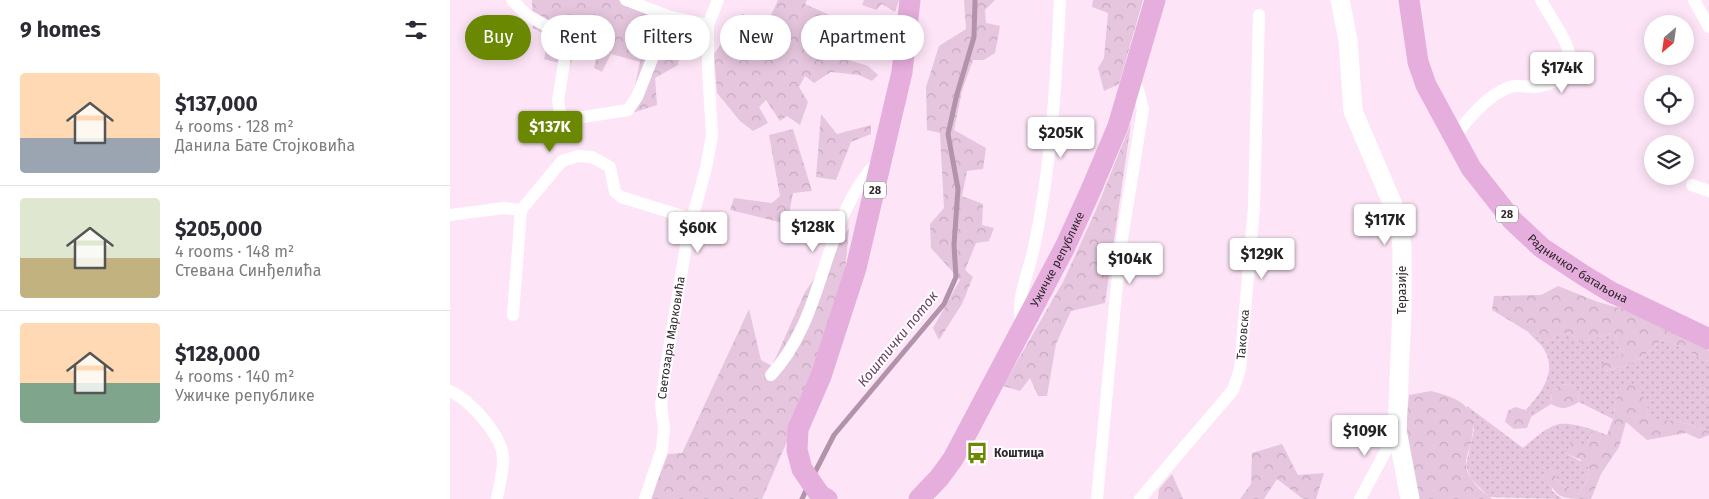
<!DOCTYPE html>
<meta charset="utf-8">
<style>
body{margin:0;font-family:"Fira Sans",sans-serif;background:#f7f7f7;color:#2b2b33;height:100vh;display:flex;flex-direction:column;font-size:19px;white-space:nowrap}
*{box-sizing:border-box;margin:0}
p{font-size:16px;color:#7c7c81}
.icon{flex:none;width:28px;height:28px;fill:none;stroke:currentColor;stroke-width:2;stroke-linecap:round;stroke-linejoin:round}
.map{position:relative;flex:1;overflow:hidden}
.details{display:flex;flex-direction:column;background:#fff;width:450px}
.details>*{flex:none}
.top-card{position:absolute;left:15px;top:15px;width:475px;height:45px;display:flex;gap:10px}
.needle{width:32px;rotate:209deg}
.fabs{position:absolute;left:1194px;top:15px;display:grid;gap:10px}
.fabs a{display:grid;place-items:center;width:50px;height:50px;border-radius:50%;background:#fff;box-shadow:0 2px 12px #0003;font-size:25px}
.price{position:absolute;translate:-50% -42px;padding:0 11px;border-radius:5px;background:#fff;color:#222;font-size:16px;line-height:32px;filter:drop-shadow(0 1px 2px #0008)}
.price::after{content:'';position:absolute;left:50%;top:30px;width:15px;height:11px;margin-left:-8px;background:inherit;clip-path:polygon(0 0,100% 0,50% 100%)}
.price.current{background:#6a8801;color:#fff}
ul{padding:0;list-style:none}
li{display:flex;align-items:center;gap:15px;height:125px;padding:0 20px}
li+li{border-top:1px solid #e1e1e2}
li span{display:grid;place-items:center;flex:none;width:140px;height:100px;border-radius:5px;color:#555}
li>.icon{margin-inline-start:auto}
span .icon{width:60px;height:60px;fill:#fffc;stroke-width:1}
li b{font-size:21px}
h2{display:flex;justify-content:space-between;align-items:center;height:60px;padding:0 20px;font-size:21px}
.pill{padding:0 18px;border-radius:22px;background:#fff;box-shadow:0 2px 12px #0003;font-size:18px;line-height:45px}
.pill.current{background:#6a8801;color:#fff}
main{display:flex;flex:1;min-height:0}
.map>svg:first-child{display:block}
.grass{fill:url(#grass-dots)}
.forest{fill:url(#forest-crowns)}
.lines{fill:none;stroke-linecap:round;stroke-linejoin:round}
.stream{stroke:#b392ac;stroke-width:5}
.street{stroke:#fff;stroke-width:12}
.secondary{stroke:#fff;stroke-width:19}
.primary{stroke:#e5aedc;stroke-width:21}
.labels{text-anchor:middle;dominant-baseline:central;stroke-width:4;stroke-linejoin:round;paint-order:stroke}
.shield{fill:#fff;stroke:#6e686d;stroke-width:1}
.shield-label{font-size:11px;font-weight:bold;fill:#30272e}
.street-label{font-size:12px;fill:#30272e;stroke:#fff}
.poi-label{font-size:12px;font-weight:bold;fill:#30272e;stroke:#fff;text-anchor:start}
.water-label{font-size:14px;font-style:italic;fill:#6e4166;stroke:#fff}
</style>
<main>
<section class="details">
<h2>9 homes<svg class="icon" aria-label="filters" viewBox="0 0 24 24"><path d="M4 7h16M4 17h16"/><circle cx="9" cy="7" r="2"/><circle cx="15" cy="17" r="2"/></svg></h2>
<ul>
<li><span style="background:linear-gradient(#ffd9b3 65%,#9aa5b1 0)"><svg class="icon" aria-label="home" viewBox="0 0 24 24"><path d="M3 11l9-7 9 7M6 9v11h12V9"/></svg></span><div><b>$137,000</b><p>4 rooms · 128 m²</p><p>Данила Бате Стојковића</p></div></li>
<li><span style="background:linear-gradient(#dfe7d0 60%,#c2b280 0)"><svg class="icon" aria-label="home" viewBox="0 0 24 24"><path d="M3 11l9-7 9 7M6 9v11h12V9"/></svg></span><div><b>$205,000</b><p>4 rooms · 148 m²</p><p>Стевана Синђелића</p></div></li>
<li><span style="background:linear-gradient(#ffd9b3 60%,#7fa58c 0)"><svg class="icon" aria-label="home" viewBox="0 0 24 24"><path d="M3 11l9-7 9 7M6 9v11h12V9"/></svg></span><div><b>$128,000</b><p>4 rooms · 140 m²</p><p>Ужичке републике</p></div></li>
</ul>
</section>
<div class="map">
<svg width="1259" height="499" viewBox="0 0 1259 499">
<defs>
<pattern id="grass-dots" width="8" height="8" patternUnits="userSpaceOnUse" patternTransform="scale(1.25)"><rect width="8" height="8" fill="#e5c6de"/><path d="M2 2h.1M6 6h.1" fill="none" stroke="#c5aabf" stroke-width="1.8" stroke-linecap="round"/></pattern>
<pattern id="forest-crowns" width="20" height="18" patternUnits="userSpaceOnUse" patternTransform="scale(1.25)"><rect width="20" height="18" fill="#e5c6de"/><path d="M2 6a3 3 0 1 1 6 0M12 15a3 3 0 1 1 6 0" fill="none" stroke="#c5aabf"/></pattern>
</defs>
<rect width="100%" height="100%" fill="#fde5f7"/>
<g class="grass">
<path d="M1077,331L1097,343L1108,333L1121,334L1129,342L1164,333L1172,355L1153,371C1181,367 1191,360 1211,340L1220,342L1259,362V431L1229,421H1199L1197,405L1167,393L1163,419L1129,402L1128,390L1120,384L1110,385L1102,392L1101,404L1081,417L1076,410C1090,394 1106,375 1096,353C1093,345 1082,337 1077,331Z"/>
<path d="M1017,406L1073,448C1103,423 1106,418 1144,430L1136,447L1116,453L1139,466L1136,482L1128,494L1110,484L1101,468L1102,491L1112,499L1039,497L1021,479L1016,465L1024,430Z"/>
</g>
<g class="forest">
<polygon points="82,0 168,0 203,16 233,25 228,65 205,78 207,105 179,114 190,62 161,54 152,72 144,68 149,45 128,40 120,66 94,59 99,37 83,28"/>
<polygon points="328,0 357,0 355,4 384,17 364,49 418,66 428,75 422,81 409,75 381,72 364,83 355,76 349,87 358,102 350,125 337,116 330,121 316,100 309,107 318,123 303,131 290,121 267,93 264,54 292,14 317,24"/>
<polygon points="414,0 449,0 445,12 432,4 426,10 412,5"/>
<polygon points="514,0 545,0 535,10 536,23 550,26 545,53 534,60 523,60 512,91 504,130 536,148 533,169 517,171 512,196 533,204 532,225 544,228 539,241 526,243 515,270 523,277 512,304 489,340 483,328 510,280 481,248 480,224 494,208 490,133 477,130 476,87 489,46 516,29"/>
<polygon points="643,0 693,0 669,84 654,91 648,68 654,58 658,13 642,7"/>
<polygon points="371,114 387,134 421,125 421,134 401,142 386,180 366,177"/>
<polygon points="681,123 655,303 621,311 606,344 597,396 588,396 580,378 570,391 553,386 614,280 646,210"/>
<polygon points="343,129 362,191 343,193 337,224 280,210 284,198 322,203 330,196 319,135"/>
<polygon points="399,228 394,282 362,384 312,499 200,499 218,454 232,453 299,309 311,360 322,366 355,292"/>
<path d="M1108,286L1148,302L1187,313L1254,345L1259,351V362L1220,342L1211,340C1191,360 1181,367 1153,371L1147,367L1172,355L1164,333L1129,342L1121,334L1108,333L1097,343L1042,310L1044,296L1091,295Z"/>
<path d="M1120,384L1128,390L1129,402C1118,408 1113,411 1101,404L1102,392L1110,385Z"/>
<path d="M1177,384L1188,387L1197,405L1199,420L1229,421L1259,431V435L1249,439L1236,433L1197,440L1176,422L1169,447L1151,474L1141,499C1108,499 1107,499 1093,470L1101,468L1110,484L1128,494L1136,482L1139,467H1133L1131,460L1116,453L1121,441L1136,447L1144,430L1157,435L1163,419L1167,393Z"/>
<path d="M981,391C1012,399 1029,407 1021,443C1019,450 1015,459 1016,466C1018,480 1031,491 1042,499H969C957,460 954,436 959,395Z"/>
<polygon points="1065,407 1076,410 1081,417 1077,428 1064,429 1055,422 1058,411"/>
<polygon points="832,444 848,475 874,473 866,499 853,499 827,479 814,499 790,499 801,484 802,453"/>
<polygon points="722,474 733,499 708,499 709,489"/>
</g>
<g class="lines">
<g class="stream">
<polyline points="363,476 384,435 494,304 506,277 504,245 508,189 498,134 507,94 524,37 525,0"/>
<polyline points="352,499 358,486"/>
</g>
<g class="street">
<polyline points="62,0 77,15 118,38 108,101 111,116 121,119 178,110 187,97 206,49 210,13"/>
<polyline points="176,0 218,16 258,25"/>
<polyline points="1244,0 1259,27"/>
<path d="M1004,137C1019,118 1037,95 1060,87C1069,84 1081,89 1091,86C1147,72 1107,31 1091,0"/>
<polyline points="1242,185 1259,191"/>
<polyline points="0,215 54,208 71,210"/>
<polyline points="63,315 71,210 112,161 128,156 142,157 160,167 165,192 171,197 242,219"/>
<path d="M572,323C565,303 578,273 583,252C601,170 606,84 610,0"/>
<path d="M321,375C377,315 371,221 428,161"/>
<path d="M0,391C20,400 54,437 53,460C53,473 49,486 47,499"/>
<path id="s1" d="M195,499L212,449L214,429L211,405L216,367L238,234L256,168L262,136L258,69V25L268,0"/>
<polyline points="647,499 670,251 693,109 688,90 683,79"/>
<path id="s2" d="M690,499L783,390L790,369L804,207L809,15"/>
<polyline points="910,499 947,430"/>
</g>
<polyline class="secondary" points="890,0 898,40 903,111 949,219 952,249 952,307 947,430 960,499"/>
<g class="primary">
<path id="s3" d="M959,0L968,62L976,85L1021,168L1062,220L1092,248L1133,275L1161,292L1259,339"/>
<polyline points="377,499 370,495 352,469 347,450 348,429 371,376 406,268 452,72 460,0"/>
<path id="s4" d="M469,499L489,478L503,459L615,247L640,192L668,126L705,0"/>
</g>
</g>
<defs>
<g id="bus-bare" transform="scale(1.725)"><path d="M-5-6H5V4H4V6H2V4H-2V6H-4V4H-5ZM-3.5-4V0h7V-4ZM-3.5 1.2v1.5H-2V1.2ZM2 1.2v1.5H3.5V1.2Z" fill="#6a8801" stroke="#fff" stroke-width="2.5" paint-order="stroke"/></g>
</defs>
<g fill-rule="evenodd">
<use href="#bus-bare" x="527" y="453"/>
</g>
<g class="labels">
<g class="shield">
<rect x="414" y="181.5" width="22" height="17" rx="4"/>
<rect x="1046" y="205.5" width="22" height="17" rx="4"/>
</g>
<g class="shield-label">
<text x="425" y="190">28</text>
<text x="1057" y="214">28</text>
</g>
<g class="street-label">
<text stroke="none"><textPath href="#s4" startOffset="278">Ужичке републике</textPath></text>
<text stroke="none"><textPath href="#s3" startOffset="330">Радничког батаљона</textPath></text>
<text transform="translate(952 290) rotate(-90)">Теразије</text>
<text stroke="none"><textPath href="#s2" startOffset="200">Таковска</textPath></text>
<text stroke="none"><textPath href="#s1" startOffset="165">Светозара Марковића</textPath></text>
</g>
<g class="poi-label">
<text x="544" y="453">Коштица</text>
</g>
<g class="water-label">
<text transform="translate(448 339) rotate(-51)">Коштички поток</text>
</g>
</g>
</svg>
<div class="fabs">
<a><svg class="needle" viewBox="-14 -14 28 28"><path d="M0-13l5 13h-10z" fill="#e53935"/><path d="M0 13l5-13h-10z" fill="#7c7c81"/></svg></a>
<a><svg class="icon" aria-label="locate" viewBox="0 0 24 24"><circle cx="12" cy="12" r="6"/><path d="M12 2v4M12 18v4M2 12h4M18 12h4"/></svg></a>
<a><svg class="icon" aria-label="layers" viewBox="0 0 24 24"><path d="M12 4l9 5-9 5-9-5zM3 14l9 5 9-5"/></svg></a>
</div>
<b class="price" style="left:1112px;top:94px">$174K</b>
<b class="price current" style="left:100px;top:153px">$137K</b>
<b class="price" style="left:611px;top:159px">$205K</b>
<b class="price" style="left:935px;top:246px">$117K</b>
<b class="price" style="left:363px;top:253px">$128K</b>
<b class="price" style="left:248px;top:254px">$60K</b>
<b class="price" style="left:812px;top:280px">$129K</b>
<b class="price" style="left:680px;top:285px">$104K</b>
<b class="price" style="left:915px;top:457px">$109K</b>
<div class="top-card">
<a class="pill current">Buy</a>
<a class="pill">Rent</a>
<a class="pill">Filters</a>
<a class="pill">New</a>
<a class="pill">Apartment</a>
</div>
</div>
</main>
